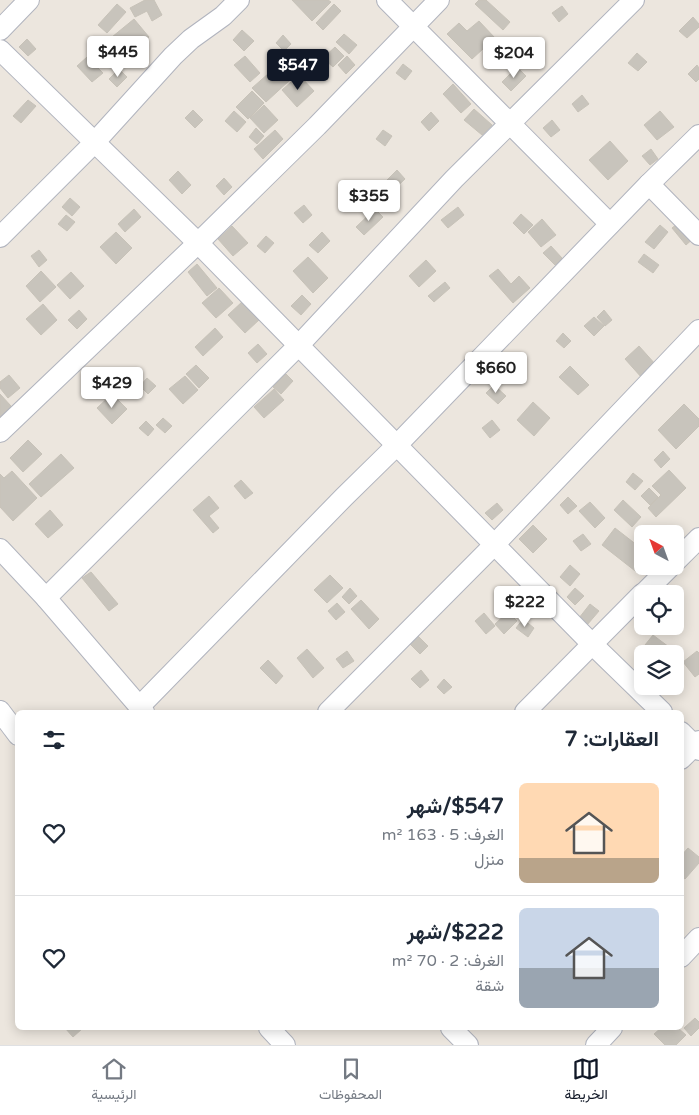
<!DOCTYPE html>
<html lang="ar">
<meta charset="utf-8">
<style>
body{margin:0;font-family:"Varela Round",Vazirmatn,sans-serif;background:#f2f2f3;color:#1f2937;direction:rtl;height:100vh;display:flex;flex-direction:column;font-size:19px;white-space:nowrap}
*{box-sizing:border-box;margin:0}
p{font-size:16px;color:#747a83}
.icon{flex:none;width:28px;height:28px;fill:none;stroke:currentColor;stroke-width:2;stroke-linecap:round;stroke-linejoin:round}
.map{position:relative;flex:1;overflow:hidden;direction:ltr}
.sheet{position:absolute;left:15px;top:710px;width:669px;height:320px;display:flex;flex-direction:column;background:#fff;border-radius:8px;box-shadow:0 2px 12px #0003;direction:rtl}
.sheet>*{flex:none}
.needle{width:32px;rotate:319deg}
.controls{position:absolute;left:634px;top:525px;display:grid;gap:10px}
.controls a{display:grid;place-items:center;width:50px;height:50px;border-radius:8px;background:#fff;box-shadow:0 2px 12px #0003;font-size:25px}
.price{position:absolute;translate:-50% -42px;padding:0 11px;border-radius:5px;background:#fff;color:#222;font-size:16px;line-height:32px;filter:drop-shadow(0 1px 2px #0008)}
.price::after{content:'';position:absolute;left:50%;top:30px;width:15px;height:11px;margin-left:-8px;background:inherit;clip-path:polygon(0 0,100% 0,50% 100%)}
.price.on{background:#111827;color:#fff}
ul{padding:0;list-style:none}
li{display:flex;align-items:center;gap:15px;height:125px;padding:0 25px}
li+li{border-top:1px solid #e0e1e3}
li span{display:grid;place-items:center;flex:none;width:140px;height:100px;border-radius:8px;color:#555}
li>.icon{margin-inline-start:auto}
span .icon{width:60px;height:60px;fill:#fffc;stroke-width:1}
li b{font-size:21px}
h2{display:flex;justify-content:space-between;align-items:center;height:60px;padding:0 25px;font-size:21px}
.dock{display:flex;justify-content:space-around;align-items:center;height:70px;border-top:1px solid #e0e1e3;background:#fff;font-size:14px;color:#747a83}
.dock a{display:grid;justify-items:center;gap:2px}
.dock .on{color:#111827}
.map>svg:first-child{display:block}
.building{fill:#c8c4bc;stroke:#c7c2b8}
.lines{fill:none;stroke-linecap:round;stroke-linejoin:round}
.minor-casing{stroke:#b1b4be;stroke-width:22}
.minor{stroke:#fff;stroke-width:20}
</style>
<div class="map">
<svg width="699" height="1045" viewBox="0 0 699 1045">
<rect width="100%" height="100%" fill="#ece6de"/>
<g class="building">
<polygon points="145,0 154,0 162,15 152,21 147,11 135,17 130,8"/>
<polygon points="292,0 328,0 331,2 312,21"/>
<polygon points="479,0 486,0 510,22 503,30 475,4"/>
<polygon points="117,4 126,12 107,33 98,25"/>
<polygon points="334,4 341,11 323,30 316,23"/>
<polygon points="562,6 568,14 559,22 552,13"/>
<polygon points="693,17 699,24 699,27 687,38 679,31"/>
<polygon points="134,19 149,37 126,56 112,37"/>
<polygon points="479,21 495,38 472,59 447,34 459,23 467,31"/>
<polygon points="242,30 254,41 244,51 233,40"/>
<polygon points="344,34 357,45 349,54 336,42"/>
<polygon points="283,35 291,44 284,51 276,43"/>
<polygon points="505,37 513,45 504,55 495,47"/>
<polygon points="27,39 36,49 28,56 19,47"/>
<polygon points="335,47 344,56 333,67 323,58"/>
<polygon points="637,53 647,62 638,71 628,63"/>
<polygon points="245,56 260,73 250,82 234,65"/>
<polygon points="347,56 355,65 346,74 338,65"/>
<polygon points="87,57 103,73 92,82 77,66"/>
<polygon points="302,59 317,73 309,81 294,68"/>
<polygon points="403,64 412,71 405,80 396,73"/>
<polygon points="697,65 699,68 699,79 696,82 688,74"/>
<polygon points="277,66 290,80 266,102 252,88"/>
<polygon points="517,67 526,76 511,91 502,82"/>
<polygon points="119,69 127,77 117,87 109,79"/>
<polygon points="299,75 314,91 297,107 282,90"/>
<polygon points="453,84 471,104 461,113 443,94"/>
<polygon points="252,91 264,103 248,119 236,107"/>
<polygon points="582,95 589,104 578,112 572,104"/>
<polygon points="28,100 36,106 21,123 13,116"/>
<polygon points="264,105 278,120 264,133 250,118"/>
<polygon points="474,109 492,125 482,135 464,120"/>
<polygon points="193,110 203,120 195,128 185,118"/>
<polygon points="234,111 246,122 237,132 225,121"/>
<polygon points="660,111 674,127 657,140 644,125"/>
<polygon points="431,112 439,121 429,131 421,122"/>
<polygon points="552,120 560,130 551,137 543,128"/>
<polygon points="256,128 264,136 257,144 249,137"/>
<polygon points="275,130 283,139 263,159 254,149"/>
<polygon points="383,130 392,136 385,146 376,139"/>
<polygon points="610,141 628,161 608,180 589,160"/>
<polygon points="651,149 658,159 650,165 642,156"/>
<polygon points="397,170 405,179 391,192 383,184"/>
<polygon points="178,171 191,185 182,194 169,180"/>
<polygon points="224,178 232,187 224,195 216,186"/>
<polygon points="70,198 80,207 72,216 62,207"/>
<polygon points="304,205 312,215 303,223 294,213"/>
<polygon points="458,207 464,215 448,228 441,220"/>
<polygon points="134,209 141,217 125,232 118,224"/>
<polygon points="375,209 383,217 364,235 356,227"/>
<polygon points="521,214 533,225 524,234 513,223"/>
<polygon points="66,215 75,222 67,231 58,224"/>
<polygon points="542,219 556,235 541,247 528,232"/>
<polygon points="681,221 695,237 686,245 672,228"/>
<polygon points="660,225 668,232 654,249 645,242"/>
<polygon points="232,226 248,243 233,256 218,239"/>
<polygon points="116,232 132,248 116,264 100,247"/>
<polygon points="322,232 330,241 318,253 309,245"/>
<polygon points="266,236 274,243 265,253 257,246"/>
<polygon points="551,246 562,258 555,265 543,253"/>
<polygon points="39,250 47,260 39,267 31,256"/>
<polygon points="644,254 659,265 653,273 638,262"/>
<polygon points="308,257 328,278 313,293 293,271"/>
<polygon points="426,260 436,271 419,287 409,276"/>
<polygon points="197,264 217,288 207,296 188,272"/>
<polygon points="498,269 511,284 519,276 530,288 513,303 489,276"/>
<polygon points="41,271 56,287 40,302 26,286"/>
<polygon points="71,272 84,286 70,299 57,285"/>
<polygon points="445,282 450,288 434,302 428,296"/>
<polygon points="219,288 233,303 216,318 202,303"/>
<polygon points="302,295 311,304 301,315 291,306"/>
<polygon points="243,301 260,319 245,333 228,315"/>
<polygon points="43,304 57,320 41,335 26,319"/>
<polygon points="79,310 87,319 77,329 68,320"/>
<polygon points="604,310 612,320 605,326 597,317"/>
<polygon points="594,317 604,326 594,336 584,326"/>
<polygon points="215,328 223,337 203,356 195,347"/>
<polygon points="563,333 571,341 564,348 556,341"/>
<polygon points="258,344 267,354 257,363 248,353"/>
<polygon points="639,346 656,365 642,378 625,359"/>
<polygon points="196,365 209,378 199,388 186,374"/>
<polygon points="570,366 589,385 578,395 559,377"/>
<polygon points="286,374 293,381 281,394 273,387"/>
<polygon points="9,375 20,388 8,398 0,388 0,382"/>
<polygon points="185,376 198,390 183,404 169,389"/>
<polygon points="147,378 156,386 148,394 140,386"/>
<polygon points="494,385 506,396 498,404 486,393"/>
<polygon points="274,389 284,400 264,418 254,407"/>
<polygon points="0,394 11,406 0,417"/>
<polygon points="112,394 127,409 112,424 97,408"/>
<polygon points="533,402 550,418 534,436 517,420"/>
<polygon points="684,404 699,419 699,426 676,449 658,430"/>
<polygon points="163,418 172,426 165,433 156,425"/>
<polygon points="492,420 500,430 490,438 482,428"/>
<polygon points="146,421 154,429 148,436 139,428"/>
<polygon points="28,440 42,454 23,472 10,458"/>
<polygon points="663,451 670,459 661,468 654,460"/>
<polygon points="61,454 74,468 41,497 29,484"/>
<polygon points="669,470 686,488 656,517 648,508 661,495 652,486"/>
<polygon points="12,471 37,498 13,521 0,507 0,474 4,478"/>
<polygon points="633,473 643,481 635,490 626,482"/>
<polygon points="241,480 253,493 245,499 234,486"/>
<polygon points="649,488 658,497 650,505 641,496"/>
<polygon points="209,496 219,508 209,516 219,528 213,533 193,510"/>
<polygon points="568,497 577,506 568,514 560,505"/>
<polygon points="623,500 641,517 632,527 614,510"/>
<polygon points="590,502 605,518 595,528 579,511"/>
<polygon points="497,503 503,510 492,520 485,513"/>
<polygon points="50,510 63,525 48,538 35,524"/>
<polygon points="533,525 547,539 533,553 519,539"/>
<polygon points="615,528 642,549 636,559 642,564 642,566 645,566 639,574 602,545"/>
<polygon points="583,534 591,544 581,551 573,541"/>
<polygon points="570,565 580,574 570,586 560,577"/>
<polygon points="91,572 118,604 109,611 82,578"/>
<polygon points="330,575 343,588 327,603 314,590"/>
<polygon points="350,588 357,596 349,604 342,597"/>
<polygon points="575,588 584,596 575,605 567,597"/>
<polygon points="361,600 379,619 369,629 351,609"/>
<polygon points="337,603 345,612 336,620 328,611"/>
<polygon points="590,604 599,611 587,625 579,618"/>
<polygon points="508,612 517,621 504,634 495,624"/>
<polygon points="484,613 495,626 486,634 475,621"/>
<polygon points="523,619 534,628 528,637 516,628"/>
<polygon points="653,635 673,650 670,654 657,654 645,645"/>
<polygon points="418,636 428,646 420,654 410,644"/>
<polygon points="307,649 324,668 313,678 297,658"/>
<polygon points="347,651 354,661 343,668 336,659"/>
<polygon points="697,651 699,653 699,674 695,677 683,662"/>
<polygon points="268,660 283,676 276,684 260,668"/>
<polygon points="421,670 429,680 420,688 411,679"/>
<polygon points="444,679 452,687 444,694 437,687"/>
<polygon points="688,848 699,857 699,863 685,879 681,876 681,856"/>
<polygon points="695,1018 699,1022 699,1028 691,1036 684,1028"/>
<polygon points="65,1028 83,1028 73,1037"/>
<polygon points="661,1028 678,1028 686,1035 676,1045 665,1045 654,1034"/>
</g>
<g class="lines">
<g class="minor-casing">
<g id="minor">
<polyline points="387,0 610,224"/>
<polyline points="0,30 29,0"/>
<polyline points="0,50 198,243 592,644 662,712"/>
<polyline points="649,184 699,235"/>
<polyline points="0,237 94,143 173,56 191,39 223,16 239,0"/>
<polyline points="0,432 198,243 317,126 439,0"/>
<polyline points="0,549 46,598 144,712"/>
<polyline points="675,562 699,538"/>
<polyline points="643,594 671,566"/>
<polyline points="46,598 299,345 454,179 634,0"/>
<polyline points="139,707 344,497 397,445 649,184 699,135"/>
<polyline points="0,711 18,735"/>
<polyline points="328,712 494,545 699,330"/>
<polyline points="525,712 642,594"/>
<polyline points="681,732 699,750"/>
<polyline points="681,759 699,741"/>
<polyline points="681,957 699,938"/>
<polyline points="269,1028 285,1045"/>
<polyline points="451,1028 468,1045"/>
<polyline points="596,1045 612,1028"/>
</g>
</g>
<use href="#minor" class="minor"/>
</g>
</svg>
<div class="controls">
<a><svg class="needle" viewBox="-14 -14 28 28"><path d="M0-13l5 13h-10z" fill="#e53935"/><path d="M0 13l5-13h-10z" fill="#747a83"/></svg></a>
<a><svg class="icon" aria-label="locate" viewBox="0 0 24 24"><circle cx="12" cy="12" r="6"/><path d="M12 2v4M12 18v4M2 12h4M18 12h4"/></svg></a>
<a><svg class="icon" aria-label="layers" viewBox="0 0 24 24"><path d="M12 4l9 5-9 5-9-5zM3 14l9 5 9-5"/></svg></a>
</div>
<b class="price" style="left:118px;top:78px">$445</b>
<b class="price" style="left:514px;top:79px">$204</b>
<b class="price on" style="left:298px;top:91px">$547</b>
<b class="price" style="left:369px;top:222px">$355</b>
<b class="price" style="left:496px;top:394px">$660</b>
<b class="price" style="left:112px;top:409px">$429</b>
<b class="price" style="left:525px;top:628px">$222</b>
<section class="sheet">
<h2>العقارات: 7<svg class="icon" aria-label="filters" viewBox="0 0 24 24"><path d="M4 7h16M4 17h16"/><circle cx="9" cy="7" r="2"/><circle cx="15" cy="17" r="2"/></svg></h2>
<ul>
<li><span style="background:linear-gradient(#ffd9b3 75%,#b9a48a 0)"><svg class="icon" aria-label="home" viewBox="0 0 24 24"><path d="M3 11l9-7 9 7M6 9v11h12V9"/></svg></span><div><b>$547/شهر</b><p>الغرف: 5 · 163 m²</p><p>منزل</p></div><svg class="icon" aria-label="heart" viewBox="0 0 24 24"><path d="M12 20l-8-8c-3-5 5-10 8-4 3-6 11-1 8 4z"/></svg></li>
<li><span style="background:linear-gradient(#c9d6e8 60%,#9aa5b1 0)"><svg class="icon" aria-label="home" viewBox="0 0 24 24"><path d="M3 11l9-7 9 7M6 9v11h12V9"/></svg></span><div><b>$222/شهر</b><p>الغرف: 2 · 70 m²</p><p>شقة</p></div><svg class="icon" aria-label="heart" viewBox="0 0 24 24"><path d="M12 20l-8-8c-3-5 5-10 8-4 3-6 11-1 8 4z"/></svg></li>
</ul>
</section>
</div>
<nav class="dock">
<a class="on"><svg class="icon" aria-label="map" viewBox="0 0 24 24"><path d="M3 6l6-2 6 2 6-2v14l-6 2-6-2-6 2zM9 4v14M15 6v14"/></svg>الخريطة</a>
<a><svg class="icon" aria-label="saved" viewBox="0 0 24 24"><path d="M7 4h10v16l-5-4-5 4z"/></svg>المحفوظات</a>
<a><svg class="icon" aria-label="home" viewBox="0 0 24 24"><path d="M3 11l9-7 9 7M6 9v11h12V9"/></svg>الرئيسية</a>
</nav>
